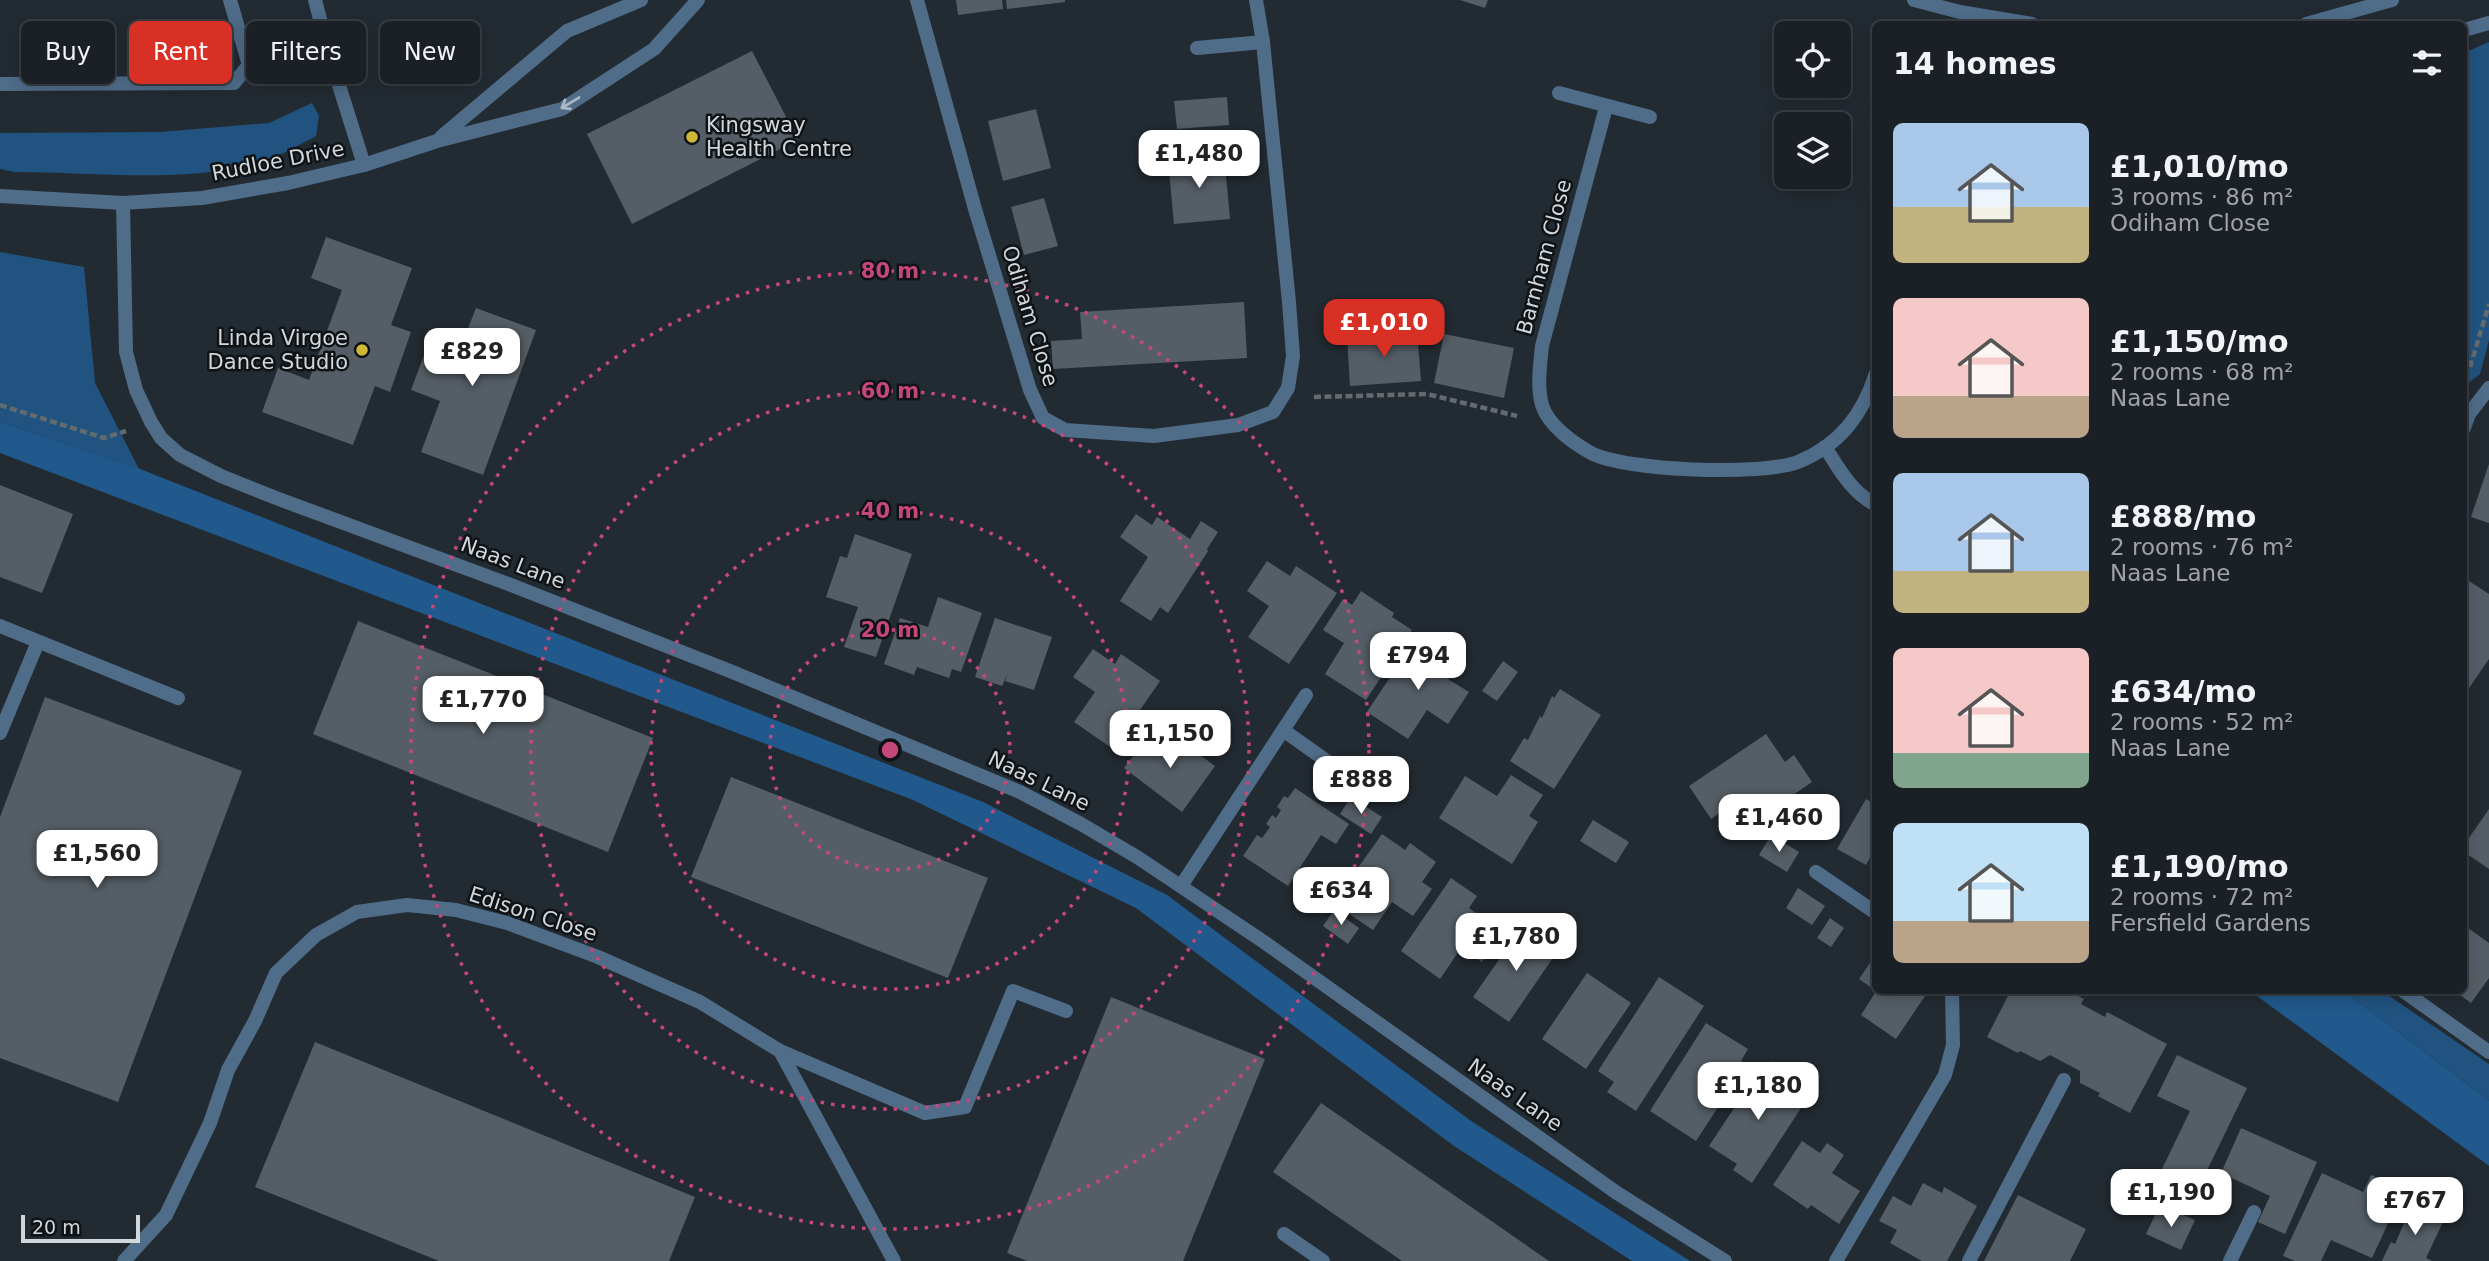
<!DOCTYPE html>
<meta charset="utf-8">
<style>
body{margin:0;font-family:"DejaVu Sans",sans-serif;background:#23282e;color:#f1f3f6;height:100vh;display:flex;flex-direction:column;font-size:26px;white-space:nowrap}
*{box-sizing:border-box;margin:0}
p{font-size:23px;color:#9fa3a7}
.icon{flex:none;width:38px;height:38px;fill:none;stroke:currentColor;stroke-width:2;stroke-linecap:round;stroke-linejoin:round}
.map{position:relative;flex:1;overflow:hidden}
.panel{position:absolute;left:1872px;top:21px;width:595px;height:973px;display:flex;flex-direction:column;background:#1a2026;border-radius:10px;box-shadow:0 4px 18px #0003,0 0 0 2px #383e43}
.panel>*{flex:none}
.guide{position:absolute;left:21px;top:21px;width:665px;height:63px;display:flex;gap:14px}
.controls{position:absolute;left:1774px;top:21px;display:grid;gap:14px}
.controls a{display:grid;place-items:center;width:77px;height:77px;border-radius:10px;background:#1a2026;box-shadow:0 4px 18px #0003,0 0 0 2px #383e43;font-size:35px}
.scale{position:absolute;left:21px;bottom:18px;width:119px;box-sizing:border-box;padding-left:7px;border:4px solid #d2d7dc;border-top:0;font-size:19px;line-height:24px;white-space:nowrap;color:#d2d7dc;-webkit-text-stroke:5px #0f1316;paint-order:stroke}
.price{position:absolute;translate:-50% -60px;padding:0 16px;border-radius:14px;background:#fff;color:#222;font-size:23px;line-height:46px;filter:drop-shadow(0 2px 4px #0008)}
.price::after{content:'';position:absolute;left:50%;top:42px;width:21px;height:16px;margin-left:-10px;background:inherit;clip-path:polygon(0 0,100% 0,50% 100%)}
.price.active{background:#d93025;color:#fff}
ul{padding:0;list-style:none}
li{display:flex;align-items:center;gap:21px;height:175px;padding:0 21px}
li span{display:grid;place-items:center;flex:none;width:196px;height:140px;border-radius:10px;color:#555}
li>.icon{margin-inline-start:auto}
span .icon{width:84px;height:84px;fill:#fffc;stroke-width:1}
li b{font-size:30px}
h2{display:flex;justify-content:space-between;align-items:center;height:84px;padding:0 21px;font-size:30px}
.chip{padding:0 24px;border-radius:10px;background:#1a2026;box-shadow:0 4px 18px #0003,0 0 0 2px #383e43;font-size:24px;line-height:63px}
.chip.active{background:#d93025;color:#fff}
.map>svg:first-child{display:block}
.green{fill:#215380}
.forest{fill:#21598c}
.building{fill:#555e66}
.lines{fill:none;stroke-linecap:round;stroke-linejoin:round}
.path{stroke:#636a70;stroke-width:4.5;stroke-dasharray:7 3.5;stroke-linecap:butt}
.service{stroke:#4f6c89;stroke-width:14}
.minor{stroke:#4f6c89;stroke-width:14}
.oneway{stroke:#abb7c3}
.ring{fill:none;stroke:#c6487b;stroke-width:3.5;stroke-dasharray:3.5 7}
.poi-dot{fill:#cfb837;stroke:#0f1316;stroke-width:2.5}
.labels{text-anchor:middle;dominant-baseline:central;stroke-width:5;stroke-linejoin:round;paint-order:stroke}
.poi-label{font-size:21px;fill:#d2d7dc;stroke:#0f1316;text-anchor:start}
.street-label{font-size:21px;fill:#d2d7dc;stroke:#0f1316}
.centre{fill:#c6487b;stroke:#0f1316;stroke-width:3.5}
.ring-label{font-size:21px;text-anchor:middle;font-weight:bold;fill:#c6487b;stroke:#0f1316;stroke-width:5;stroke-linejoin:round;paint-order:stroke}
</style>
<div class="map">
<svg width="2489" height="1261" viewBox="0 0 2489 1261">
<rect width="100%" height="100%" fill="#232b32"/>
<g class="green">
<polygon points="2489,42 2489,340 2480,374 2464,386 2464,53"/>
<path d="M312,103L319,116L316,136C295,147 275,159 252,165C174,183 93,172 14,172L0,169V133L159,132L269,123Z"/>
<polygon points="0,252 84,267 95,383 139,469 0,422"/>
<polygon points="2344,991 2382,991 2489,1064 2489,1101"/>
</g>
<g class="forest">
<polygon points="0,422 140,469 983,802 1167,895 1471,1121 1690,1261 1632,1261 1454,1146 1136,908 913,800 0,453"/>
<polygon points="2250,991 2344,991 2489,1101 2489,1166"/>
</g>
<g class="building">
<polygon points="956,0 1002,0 1003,9 958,15"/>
<polygon points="1006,0 1065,0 1065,2 1007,9"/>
<polygon points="1460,0 1488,0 1485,8"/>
<polygon points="752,51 798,140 632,224 587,134"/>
<polygon points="1227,97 1229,125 1177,129 1174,101"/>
<polygon points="1036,109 1051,168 1003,181 988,121"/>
<polygon points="1224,155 1230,219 1174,224 1168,160"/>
<polygon points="1044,198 1058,246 1024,255 1011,207"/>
<polygon points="326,237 412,268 391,325 411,332 390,392 375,386 353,445 262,412 278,368 309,380 342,290 311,278"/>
<polygon points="1244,302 1247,358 1053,369 1051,341 1082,339 1080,312"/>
<polygon points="476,308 536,330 483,475 421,452 440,401 411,390 431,336 461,346"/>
<polygon points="1417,331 1421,381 1350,386 1347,336"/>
<polygon points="1444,334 1514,348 1504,398 1434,383"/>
<polygon points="2489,464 2489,523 2471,517"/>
<polygon points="0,485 73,514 42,593 0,577"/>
<polygon points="1136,514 1152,525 1157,517 1190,539 1201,521 1218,532 1207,549 1208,551 1168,613 1160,607 1151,621 1120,601 1148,557 1120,537"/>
<polygon points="855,534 912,554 876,657 844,647 858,607 826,597 840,556 847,558"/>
<polygon points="1267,561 1290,576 1296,566 1337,593 1289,664 1248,637 1269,606 1247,591"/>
<polygon points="2469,581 2489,594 2489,659 2467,691 2464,689 2464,588"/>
<polygon points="1361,591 1394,613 1392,617 1412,630 1366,700 1325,674 1344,643 1323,630 1343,599 1352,605"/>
<polygon points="938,597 982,613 961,672 952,669 949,678 917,667 914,675 884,664 900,618 928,627"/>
<polygon points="995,618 1052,637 1034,690 1005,681 1009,671 1002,686 975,677"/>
<polygon points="358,621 653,738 608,852 313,734"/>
<polygon points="1414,641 1455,669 1448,679 1469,692 1448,724 1427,710 1408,739 1367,712"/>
<polygon points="1093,649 1115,664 1121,654 1160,681 1113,749 1074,722 1095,692 1073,677"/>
<polygon points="1503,661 1518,672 1497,701 1482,691"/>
<polygon points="1560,689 1601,715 1554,789 1510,761 1524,738 1528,740 1540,716 1542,718 1552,696 1554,698"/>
<polygon points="45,697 242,771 118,1102 0,1058 0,817"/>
<polygon points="1151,732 1175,749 1181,741 1215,766 1182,812 1124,768"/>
<polygon points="1766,734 1785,762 1794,755 1812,782 1752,823 1737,801 1711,819 1689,786"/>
<polygon points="1511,775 1543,795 1529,816 1538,822 1512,864 1439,818 1465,776 1497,796"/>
<polygon points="731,777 988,878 948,978 691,877"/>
<polygon points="1295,788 1349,824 1336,844 1321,835 1288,886 1243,856 1257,835 1262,838 1270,827 1266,824 1272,815 1276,818 1281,810 1277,807 1284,796 1288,798"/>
<polygon points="1876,792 1876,859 1871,856 1866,865 1837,849 1866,799 1871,802"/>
<polygon points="1351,797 1382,817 1371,834 1340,814"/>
<polygon points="1815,801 1827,808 1814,831 1802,824"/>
<polygon points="2489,809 2489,869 2464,852 2464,845"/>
<polygon points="1593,820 1629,842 1616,863 1580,841"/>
<polygon points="1382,834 1405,850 1410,843 1436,862 1422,882 1432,889 1413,916 1392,902 1373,930 1333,903"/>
<polygon points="1771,835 1799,852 1787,872 1759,855"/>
<polygon points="1451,878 1477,896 1469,908 1503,932 1482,962 1461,948 1440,979 1401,951"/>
<polygon points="1798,888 1825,906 1812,925 1786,908"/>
<polygon points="1334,910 1359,928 1348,944 1323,926"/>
<polygon points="1830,918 1844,928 1831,947 1817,938"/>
<polygon points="1523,925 1559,949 1509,1022 1473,997"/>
<polygon points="2464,925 2489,943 2489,978 2471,1003 2453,990 2464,990"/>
<polygon points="1876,954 1876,991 1859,979"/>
<polygon points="1587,973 1631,1003 1586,1069 1542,1039"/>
<polygon points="1659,977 1704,1006 1636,1111 1607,1092 1614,1082 1598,1071"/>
<polygon points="1877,990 1929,990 1896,1039 1861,1015"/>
<polygon points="2011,990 2067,990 2084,999 2081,1004 2105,1017 2107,1012 2167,1044 2130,1113 2098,1096 2100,1093 2080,1083 2080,1071 2050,1055 2040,1061 2020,1051 2018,1053 1987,1037"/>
<polygon points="1111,997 1265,1059 1183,1261 1027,1261 1007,1253"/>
<polygon points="1706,1023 1748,1049 1741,1061 1746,1063 1738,1077 1733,1074 1721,1092 1726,1095 1696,1141 1650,1111"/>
<polygon points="315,1042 695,1197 669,1261 439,1261 255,1187"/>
<polygon points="2177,1055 2247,1088 2199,1187 2162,1169 2190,1111 2157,1096"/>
<polygon points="1771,1061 1793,1076 1783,1092 1803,1105 1752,1183 1733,1170 1737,1164 1709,1146 1756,1075 1760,1077"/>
<polygon points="1321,1103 1549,1261 1402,1261 1273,1172"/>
<polygon points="2241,1128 2317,1162 2285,1234 2258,1222 2270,1196 2221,1173"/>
<polygon points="1802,1141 1820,1153 1827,1143 1844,1155 1832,1173 1860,1191 1839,1224 1811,1205 1808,1209 1773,1185"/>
<polygon points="2322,1173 2363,1192 2371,1175 2404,1189 2372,1258 2331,1240 2321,1261 2295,1261 2283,1256"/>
<polygon points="1923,1183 1942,1193 1944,1187 1977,1206 1947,1261 1922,1261 1890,1243 1897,1230 1879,1221 1893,1196 1911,1206"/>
<polygon points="2018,1195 2086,1229 2070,1261 1984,1261"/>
<polygon points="2412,1205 2444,1220 2426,1258 2432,1261 2382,1261 2391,1242 2395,1244"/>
<polygon points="2157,1211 2171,1217 2174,1211 2195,1220 2181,1250 2146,1234"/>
</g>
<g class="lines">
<g class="path">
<polyline points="2470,367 2489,304"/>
<polyline points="1314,397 1427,394 1517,416"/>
<polyline points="0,405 104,438 126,431"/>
</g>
<g class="service">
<polyline points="0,84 234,83 249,65 230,0"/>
<polyline points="0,626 178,698"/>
<polyline points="780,1051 925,1113 965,1107 1013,991 1066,1011"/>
<polyline points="1284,1234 1323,1261"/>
<polyline points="1969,1261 2064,1080"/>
<polyline points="2230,1261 2254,1212"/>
</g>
<g class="minor">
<polyline points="315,0 328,50 364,165"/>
<polyline points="917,0 975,209 1030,390 1043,418 1065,430 1154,436 1238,425 1273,412 1288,388 1293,356 1289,302 1263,42 1256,0"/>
<polyline points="1914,0 1960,12 2032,24"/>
<polyline points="2306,24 2392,0"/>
<polyline points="2464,30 2489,23"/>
<polyline points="1197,48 1263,42"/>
<polyline points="1559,93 1650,117"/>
<path d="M1606,107L1542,346C1540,365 1537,387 1542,405C1548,425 1573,443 1591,453C1626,471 1761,476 1798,462C1840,445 1863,414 1876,373"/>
<polyline points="441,137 567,31 641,0"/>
<polyline points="0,196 123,203 202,198 288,183 364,165 437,141 562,109 654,49 698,0"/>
<polyline points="123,203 126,352 136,390 151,422 161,438 180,455 221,476 276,498 511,585 730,671 1020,792 1081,824 1137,857 1264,942 1617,1193 1725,1261"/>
<polyline points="2464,428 2469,414 2489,388"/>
<path d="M1825,447C1839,469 1852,493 1876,505"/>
<polyline points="1283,730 1328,762"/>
<polyline points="0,733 38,642"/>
<polyline points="1816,872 1876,913"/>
<polyline points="1181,886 1306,695"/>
<polyline points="2402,990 2489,1052"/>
<polyline points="124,1261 166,1215 210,1123 228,1070 255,1021 276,973 316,935 357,912 407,905 456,910 507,923 598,957 700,1002 780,1051 894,1261"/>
<polyline points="1836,1261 1945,1075 1953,1045 1952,990"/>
</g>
</g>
<defs><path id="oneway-shaft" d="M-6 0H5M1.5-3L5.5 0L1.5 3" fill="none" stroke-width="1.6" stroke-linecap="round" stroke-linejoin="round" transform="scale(1.75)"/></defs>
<use class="oneway" href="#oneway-shaft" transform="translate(570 103) rotate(149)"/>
<g class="ring">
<circle cx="890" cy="750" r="120"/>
<circle cx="890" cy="750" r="239"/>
<circle cx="890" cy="750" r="359"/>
<circle cx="890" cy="750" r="479"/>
</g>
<g class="poi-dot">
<circle cx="692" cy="137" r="7"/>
<circle cx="362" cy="350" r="7"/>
</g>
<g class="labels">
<g class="poi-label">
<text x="706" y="125">Kingsway<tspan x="706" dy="24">Health Centre</tspan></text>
<text x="348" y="338" text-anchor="end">Linda Virgoe<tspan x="348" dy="24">Dance Studio</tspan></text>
</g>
<g class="street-label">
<text transform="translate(278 161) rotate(-11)">Rudloe Drive</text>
<text transform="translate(1544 257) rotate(-75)">Barnham Close</text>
<text transform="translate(1030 316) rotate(73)">Odiham Close</text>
<text transform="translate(513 563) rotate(21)">Naas Lane</text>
<text transform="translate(1039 781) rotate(26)">Naas Lane</text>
<text transform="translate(533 914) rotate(18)">Edison Close</text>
<text transform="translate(1515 1095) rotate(35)">Naas Lane</text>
</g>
</g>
<circle cx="890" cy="750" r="10" class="centre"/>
<g class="ring-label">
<text x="890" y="278">80 m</text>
<text x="890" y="398">60 m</text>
<text x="890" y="518">40 m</text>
<text x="890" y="637">20 m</text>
</g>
</svg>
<div class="controls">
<a><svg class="icon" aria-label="locate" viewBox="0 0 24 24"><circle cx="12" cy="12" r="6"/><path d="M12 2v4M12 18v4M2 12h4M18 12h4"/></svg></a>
<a><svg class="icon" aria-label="layers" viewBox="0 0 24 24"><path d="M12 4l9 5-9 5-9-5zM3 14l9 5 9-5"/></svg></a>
</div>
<div class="scale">20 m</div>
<b class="price" style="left:1199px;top:190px">£1,480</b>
<b class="price active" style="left:1384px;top:359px">£1,010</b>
<b class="price" style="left:472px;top:388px">£829</b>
<b class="price" style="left:1418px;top:692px">£794</b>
<b class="price" style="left:483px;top:736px">£1,770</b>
<b class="price" style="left:1170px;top:770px">£1,150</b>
<b class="price" style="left:1361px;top:816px">£888</b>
<b class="price" style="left:1779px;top:854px">£1,460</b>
<b class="price" style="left:97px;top:890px">£1,560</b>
<b class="price" style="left:1341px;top:927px">£634</b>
<b class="price" style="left:1516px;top:973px">£1,780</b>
<b class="price" style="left:1758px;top:1122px">£1,180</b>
<b class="price" style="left:2171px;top:1229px">£1,190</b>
<b class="price" style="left:2415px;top:1237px">£767</b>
<div class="guide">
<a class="chip">Buy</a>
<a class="chip active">Rent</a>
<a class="chip">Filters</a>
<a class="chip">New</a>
</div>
<section class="panel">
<h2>14 homes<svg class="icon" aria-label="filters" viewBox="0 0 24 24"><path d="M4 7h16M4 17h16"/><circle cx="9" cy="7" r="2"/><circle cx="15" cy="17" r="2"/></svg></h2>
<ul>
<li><span style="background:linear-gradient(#a9c7e8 60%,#c2b280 0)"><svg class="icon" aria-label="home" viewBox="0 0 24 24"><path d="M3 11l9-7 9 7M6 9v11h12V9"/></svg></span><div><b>£1,010/mo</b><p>3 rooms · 86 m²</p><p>Odiham Close</p></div></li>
<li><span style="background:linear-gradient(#f6c9c9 70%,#b9a48a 0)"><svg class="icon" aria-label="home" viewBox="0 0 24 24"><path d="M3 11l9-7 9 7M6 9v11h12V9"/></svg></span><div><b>£1,150/mo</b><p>2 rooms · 68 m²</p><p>Naas Lane</p></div></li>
<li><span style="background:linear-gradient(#a9c7e8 70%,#c2b280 0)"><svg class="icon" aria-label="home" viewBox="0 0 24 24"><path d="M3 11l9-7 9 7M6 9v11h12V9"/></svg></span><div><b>£888/mo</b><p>2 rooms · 76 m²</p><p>Naas Lane</p></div></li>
<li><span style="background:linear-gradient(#f6c9c9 75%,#7fa58c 0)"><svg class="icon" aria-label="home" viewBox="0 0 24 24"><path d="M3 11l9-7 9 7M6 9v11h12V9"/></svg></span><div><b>£634/mo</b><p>2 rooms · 52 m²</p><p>Naas Lane</p></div></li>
<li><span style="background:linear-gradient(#bfe0f5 70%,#b9a48a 0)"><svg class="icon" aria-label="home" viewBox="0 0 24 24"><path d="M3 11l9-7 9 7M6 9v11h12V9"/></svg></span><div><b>£1,190/mo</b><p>2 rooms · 72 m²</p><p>Fersfield Gardens</p></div></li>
</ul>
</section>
</div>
